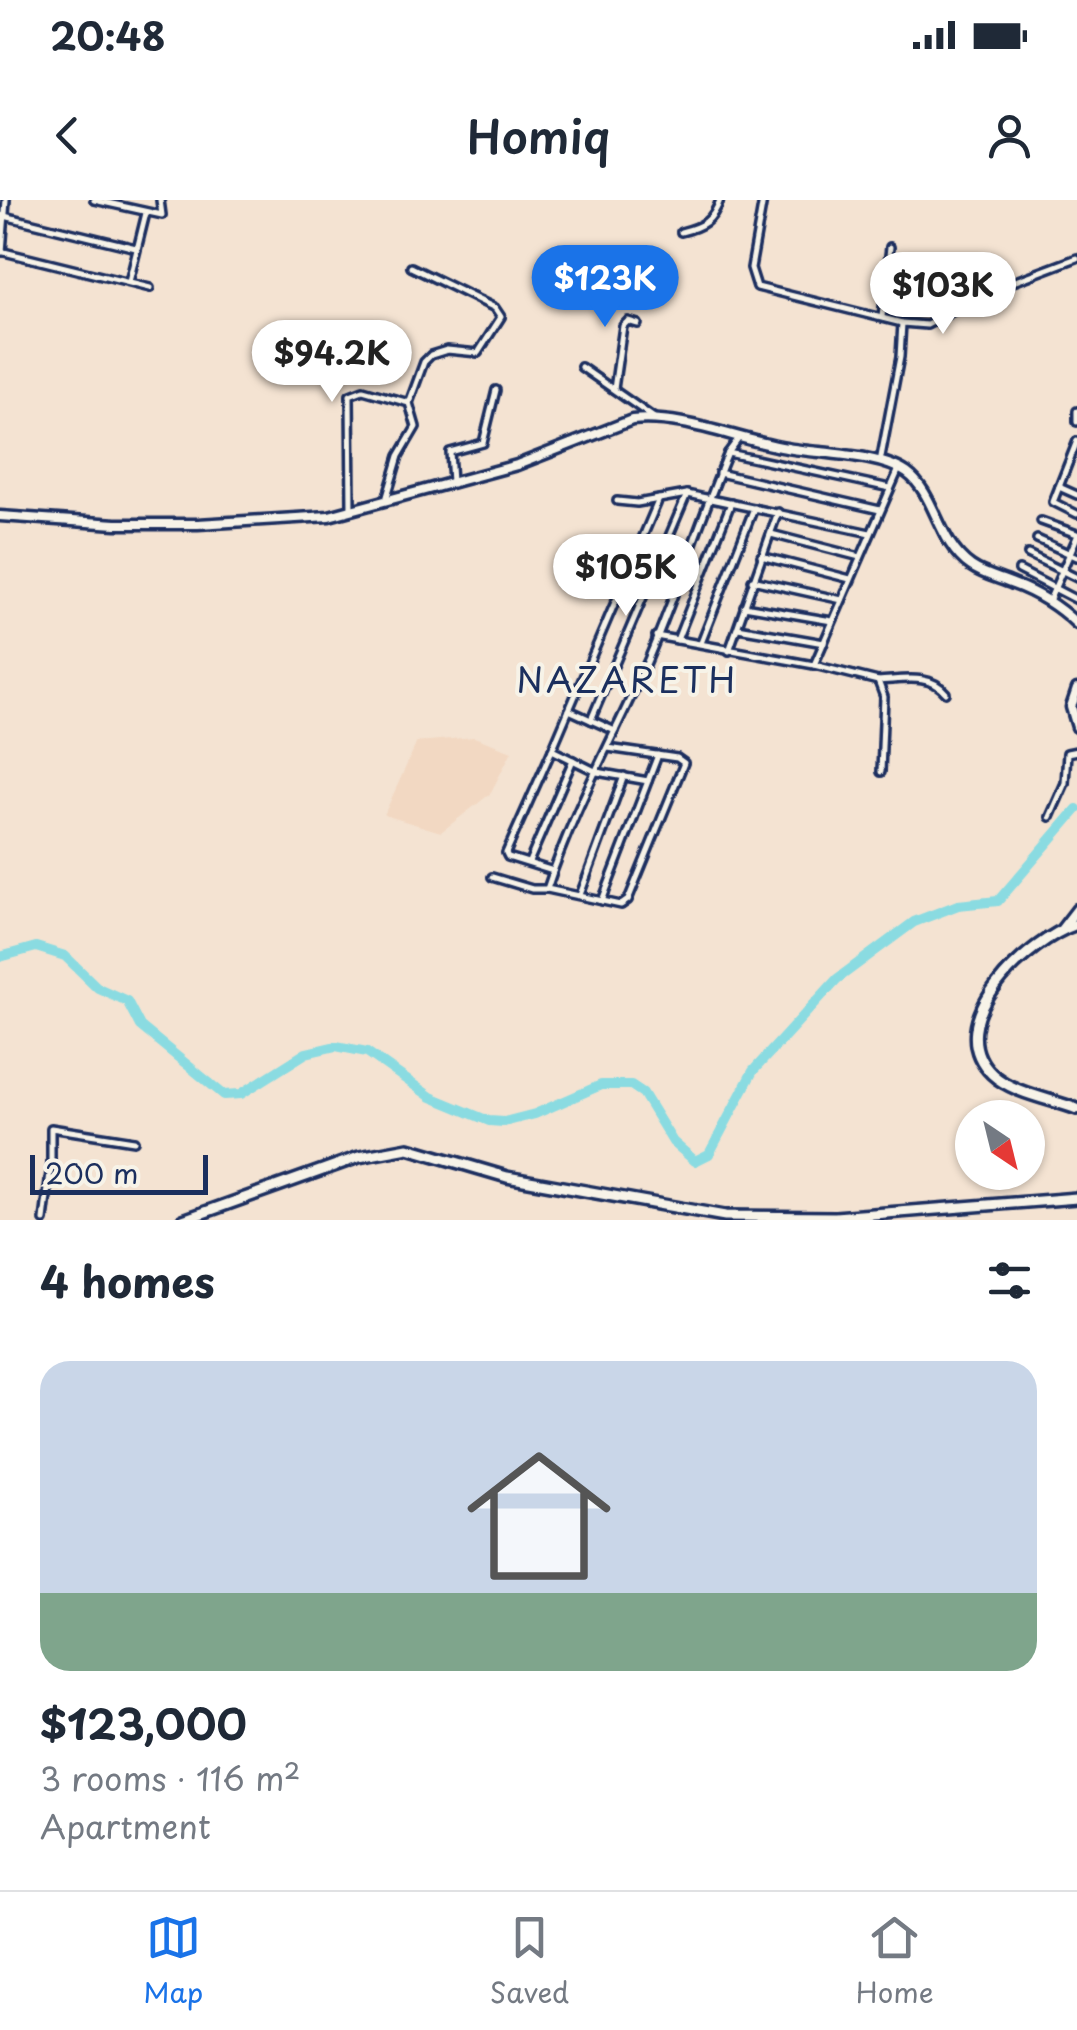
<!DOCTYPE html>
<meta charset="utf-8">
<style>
body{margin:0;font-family:"Playpen Sans",sans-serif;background:#f2f2f3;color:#1f2937;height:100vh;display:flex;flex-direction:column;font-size:38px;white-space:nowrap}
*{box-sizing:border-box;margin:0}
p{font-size:32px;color:#747a83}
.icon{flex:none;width:55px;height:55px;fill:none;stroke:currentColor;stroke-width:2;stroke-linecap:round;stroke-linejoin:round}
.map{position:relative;height:1020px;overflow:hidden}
.sheet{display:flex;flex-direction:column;background:#fff;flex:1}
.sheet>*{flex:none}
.needle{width:65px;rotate:145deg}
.fabs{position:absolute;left:955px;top:900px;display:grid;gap:20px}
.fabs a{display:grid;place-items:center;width:90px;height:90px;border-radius:50%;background:#fff;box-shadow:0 2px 8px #0004;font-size:50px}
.scale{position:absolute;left:30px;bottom:25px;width:178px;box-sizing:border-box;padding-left:10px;border:5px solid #1b2f5e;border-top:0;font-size:28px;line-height:35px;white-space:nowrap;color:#1b2f5e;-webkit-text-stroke:8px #f7f3e8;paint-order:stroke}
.price{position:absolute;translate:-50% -85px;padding:0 22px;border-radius:35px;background:#fff;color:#222;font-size:32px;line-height:65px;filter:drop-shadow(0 2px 5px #0008)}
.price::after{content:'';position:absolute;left:50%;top:60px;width:30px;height:22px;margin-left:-15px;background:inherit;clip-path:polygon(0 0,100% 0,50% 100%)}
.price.active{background:#1a73e8;color:#fff}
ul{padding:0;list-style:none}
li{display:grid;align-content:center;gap:20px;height:530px;padding:0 40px}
li span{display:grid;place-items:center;height:310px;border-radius:30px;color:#555}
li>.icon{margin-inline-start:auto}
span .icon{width:180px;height:180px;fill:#fffc;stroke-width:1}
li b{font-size:42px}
h2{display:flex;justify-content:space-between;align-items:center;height:120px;padding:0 40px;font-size:42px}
.status{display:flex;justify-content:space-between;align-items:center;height:70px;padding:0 50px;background:#fff;direction:ltr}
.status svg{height:28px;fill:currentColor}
header{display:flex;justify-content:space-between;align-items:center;height:130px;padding:0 40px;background:#fff;font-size:45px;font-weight:600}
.tab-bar{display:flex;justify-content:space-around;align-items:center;height:140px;border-top:2px solid #e0e1e3;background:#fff;font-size:28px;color:#747a83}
.tab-bar a{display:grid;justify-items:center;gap:5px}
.tab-bar .active{color:#1a73e8}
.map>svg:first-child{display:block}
.built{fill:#f2d8c2}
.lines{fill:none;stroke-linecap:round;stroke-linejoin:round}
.river{stroke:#8adbe1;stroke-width:10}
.street-casing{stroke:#1b2f5e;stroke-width:12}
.secondary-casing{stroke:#1b2f5e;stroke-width:15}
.primary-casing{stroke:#1b2f5e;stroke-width:16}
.street{stroke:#f7f3e8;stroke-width:5}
.secondary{stroke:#f7f3e8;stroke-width:8}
.primary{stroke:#f7f3e8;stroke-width:9}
.labels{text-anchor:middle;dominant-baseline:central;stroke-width:8;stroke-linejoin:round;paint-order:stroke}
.quarter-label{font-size:35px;letter-spacing:2.5px;fill:#1b2f5e;stroke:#f7f3e8}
</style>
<div class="status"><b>20:48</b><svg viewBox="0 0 49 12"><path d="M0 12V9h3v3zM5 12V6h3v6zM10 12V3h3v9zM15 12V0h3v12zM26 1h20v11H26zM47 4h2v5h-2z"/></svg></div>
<header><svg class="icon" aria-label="back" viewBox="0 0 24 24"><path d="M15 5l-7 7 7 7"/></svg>Homiq<svg class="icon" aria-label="person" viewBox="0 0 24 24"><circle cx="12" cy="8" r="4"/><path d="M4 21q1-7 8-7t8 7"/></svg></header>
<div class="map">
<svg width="1077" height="1020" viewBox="0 0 1077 1020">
<rect width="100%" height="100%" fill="#f4e3d2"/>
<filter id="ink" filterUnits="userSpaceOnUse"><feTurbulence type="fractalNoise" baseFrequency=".01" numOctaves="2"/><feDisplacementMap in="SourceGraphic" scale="20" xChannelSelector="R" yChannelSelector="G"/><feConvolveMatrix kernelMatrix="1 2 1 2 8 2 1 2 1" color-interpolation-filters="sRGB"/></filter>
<g filter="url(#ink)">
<polygon class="built" points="474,537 512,551 490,594 441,632 384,615 417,542"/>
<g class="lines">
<polyline class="river" points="0,757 36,747 65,756 98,788 127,801 140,826 224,895 241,894 306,853 336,846 367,852 431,897 489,921 504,922 535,914 601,885 631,885 643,893 673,942 695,961 709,954 753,871 837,779 914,722 958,705 998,701 1077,609"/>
<g class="street-casing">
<g id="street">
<polyline points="94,0 162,15 160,0"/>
<polyline points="763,0 751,68 757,87 902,123"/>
<polyline points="0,15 136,48"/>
<path d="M681,32C702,27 713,21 720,0"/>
<polyline points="0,51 150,88"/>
<polyline points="2,52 6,0"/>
<polyline points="129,82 146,13"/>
<polyline points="882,117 890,47"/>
<polyline points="581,167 657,220"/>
<polyline points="614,189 623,126 628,121 638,124"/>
<polyline points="1077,211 1077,222"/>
<polyline points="1077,241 1053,302 1077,314"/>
<polyline points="728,253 890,288"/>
<polyline points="880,262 900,157 902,123 927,125 997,88 1077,58"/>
<polyline points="719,273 880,310"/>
<polyline points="452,282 450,252 483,243 496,190"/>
<polyline points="1059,287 1077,295"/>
<polyline points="386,300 399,256 416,227 409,203 424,162 431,155 447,150 478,153 501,117 495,108 411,67"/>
<polyline points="617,301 637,303 687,294 870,333"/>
<polyline points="351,310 350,195 363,190 409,203"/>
<polyline points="1041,321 1077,334"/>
<polyline points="771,334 860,357"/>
<polyline points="1037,339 1077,357"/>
<polyline points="1028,354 1077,378"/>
<polyline points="761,356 850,379"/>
<polyline points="1019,370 1077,400"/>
<polyline points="752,380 842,400"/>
<polyline points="1049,401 1077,337"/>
<polyline points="744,406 832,421"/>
<polyline points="738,428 824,443"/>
<polyline points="656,436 814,465 899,269"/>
<polyline points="677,440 731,303"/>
<polyline points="701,443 754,308"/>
<polyline points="729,451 778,312"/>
<polyline points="814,465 878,481 884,497 881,572"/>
<path d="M878,481C903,480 930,473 946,493"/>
<polyline points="569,510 552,550 597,572 648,581"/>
<polyline points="591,520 687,294"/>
<polyline points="615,531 569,510 659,299"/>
<path d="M608,548L677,558L684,563L628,700L621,705L547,689C572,613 611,542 644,469C675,399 698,324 728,253L739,238"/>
<polyline points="552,550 506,653 508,657 553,671"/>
<polyline points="1050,617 1065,583 1067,553 1077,551"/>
<polyline points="529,662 573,560"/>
<polyline points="492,677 532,689 547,689"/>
<polyline points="580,695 624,576"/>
<polyline points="602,701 658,555"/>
<polyline points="44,1020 51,965 51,928 134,941"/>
</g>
</g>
<g class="secondary-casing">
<g id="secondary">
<path d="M0,316L116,324H198L329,316L517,265L632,220C681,215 733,238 781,247C815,254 879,253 907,273C936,294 937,342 971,366C984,375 999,378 1013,384C1038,393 1058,406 1077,424"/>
<polyline points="1077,489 1071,507 1077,527"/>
<polyline points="1060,731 1077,709"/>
</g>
</g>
<g class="primary-casing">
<g id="primary">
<path d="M1077,724C1029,740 938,822 992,874C1012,893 1051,899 1077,909"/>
<polyline points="183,1020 359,957 408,948 507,977 725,1016 835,1017 1077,998"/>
</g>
</g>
<use href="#street" class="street"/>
<use href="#secondary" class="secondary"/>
<use href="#primary" class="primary"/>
</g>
</g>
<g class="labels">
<g class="quarter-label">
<text x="627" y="478">NAZARETH</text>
</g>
</g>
</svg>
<div class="fabs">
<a><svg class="needle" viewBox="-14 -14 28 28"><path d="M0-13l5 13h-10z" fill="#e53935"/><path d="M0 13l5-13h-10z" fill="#747a83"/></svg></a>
</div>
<div class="scale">200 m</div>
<b class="price active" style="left:605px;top:130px">$123K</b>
<b class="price" style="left:943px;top:137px">$103K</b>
<b class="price" style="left:332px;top:205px">$94.2K</b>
<b class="price" style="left:626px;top:419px">$105K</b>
</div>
<section class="sheet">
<h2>4 homes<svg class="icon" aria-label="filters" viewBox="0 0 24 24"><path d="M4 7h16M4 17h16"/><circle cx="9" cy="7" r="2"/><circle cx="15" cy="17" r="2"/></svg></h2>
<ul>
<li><span style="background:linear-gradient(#c9d6e8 75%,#7fa58c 0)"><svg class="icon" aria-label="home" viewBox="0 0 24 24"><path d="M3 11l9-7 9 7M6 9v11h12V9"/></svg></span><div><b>$123,000</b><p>3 rooms · 116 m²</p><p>Apartment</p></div></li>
</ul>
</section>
<nav class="tab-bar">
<a class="active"><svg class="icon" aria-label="map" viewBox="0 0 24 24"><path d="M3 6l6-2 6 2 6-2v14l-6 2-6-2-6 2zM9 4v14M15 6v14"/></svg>Map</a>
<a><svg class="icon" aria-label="saved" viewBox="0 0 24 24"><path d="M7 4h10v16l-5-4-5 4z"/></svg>Saved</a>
<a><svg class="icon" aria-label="home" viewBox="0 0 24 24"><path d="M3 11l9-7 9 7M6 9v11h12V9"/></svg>Home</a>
</nav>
